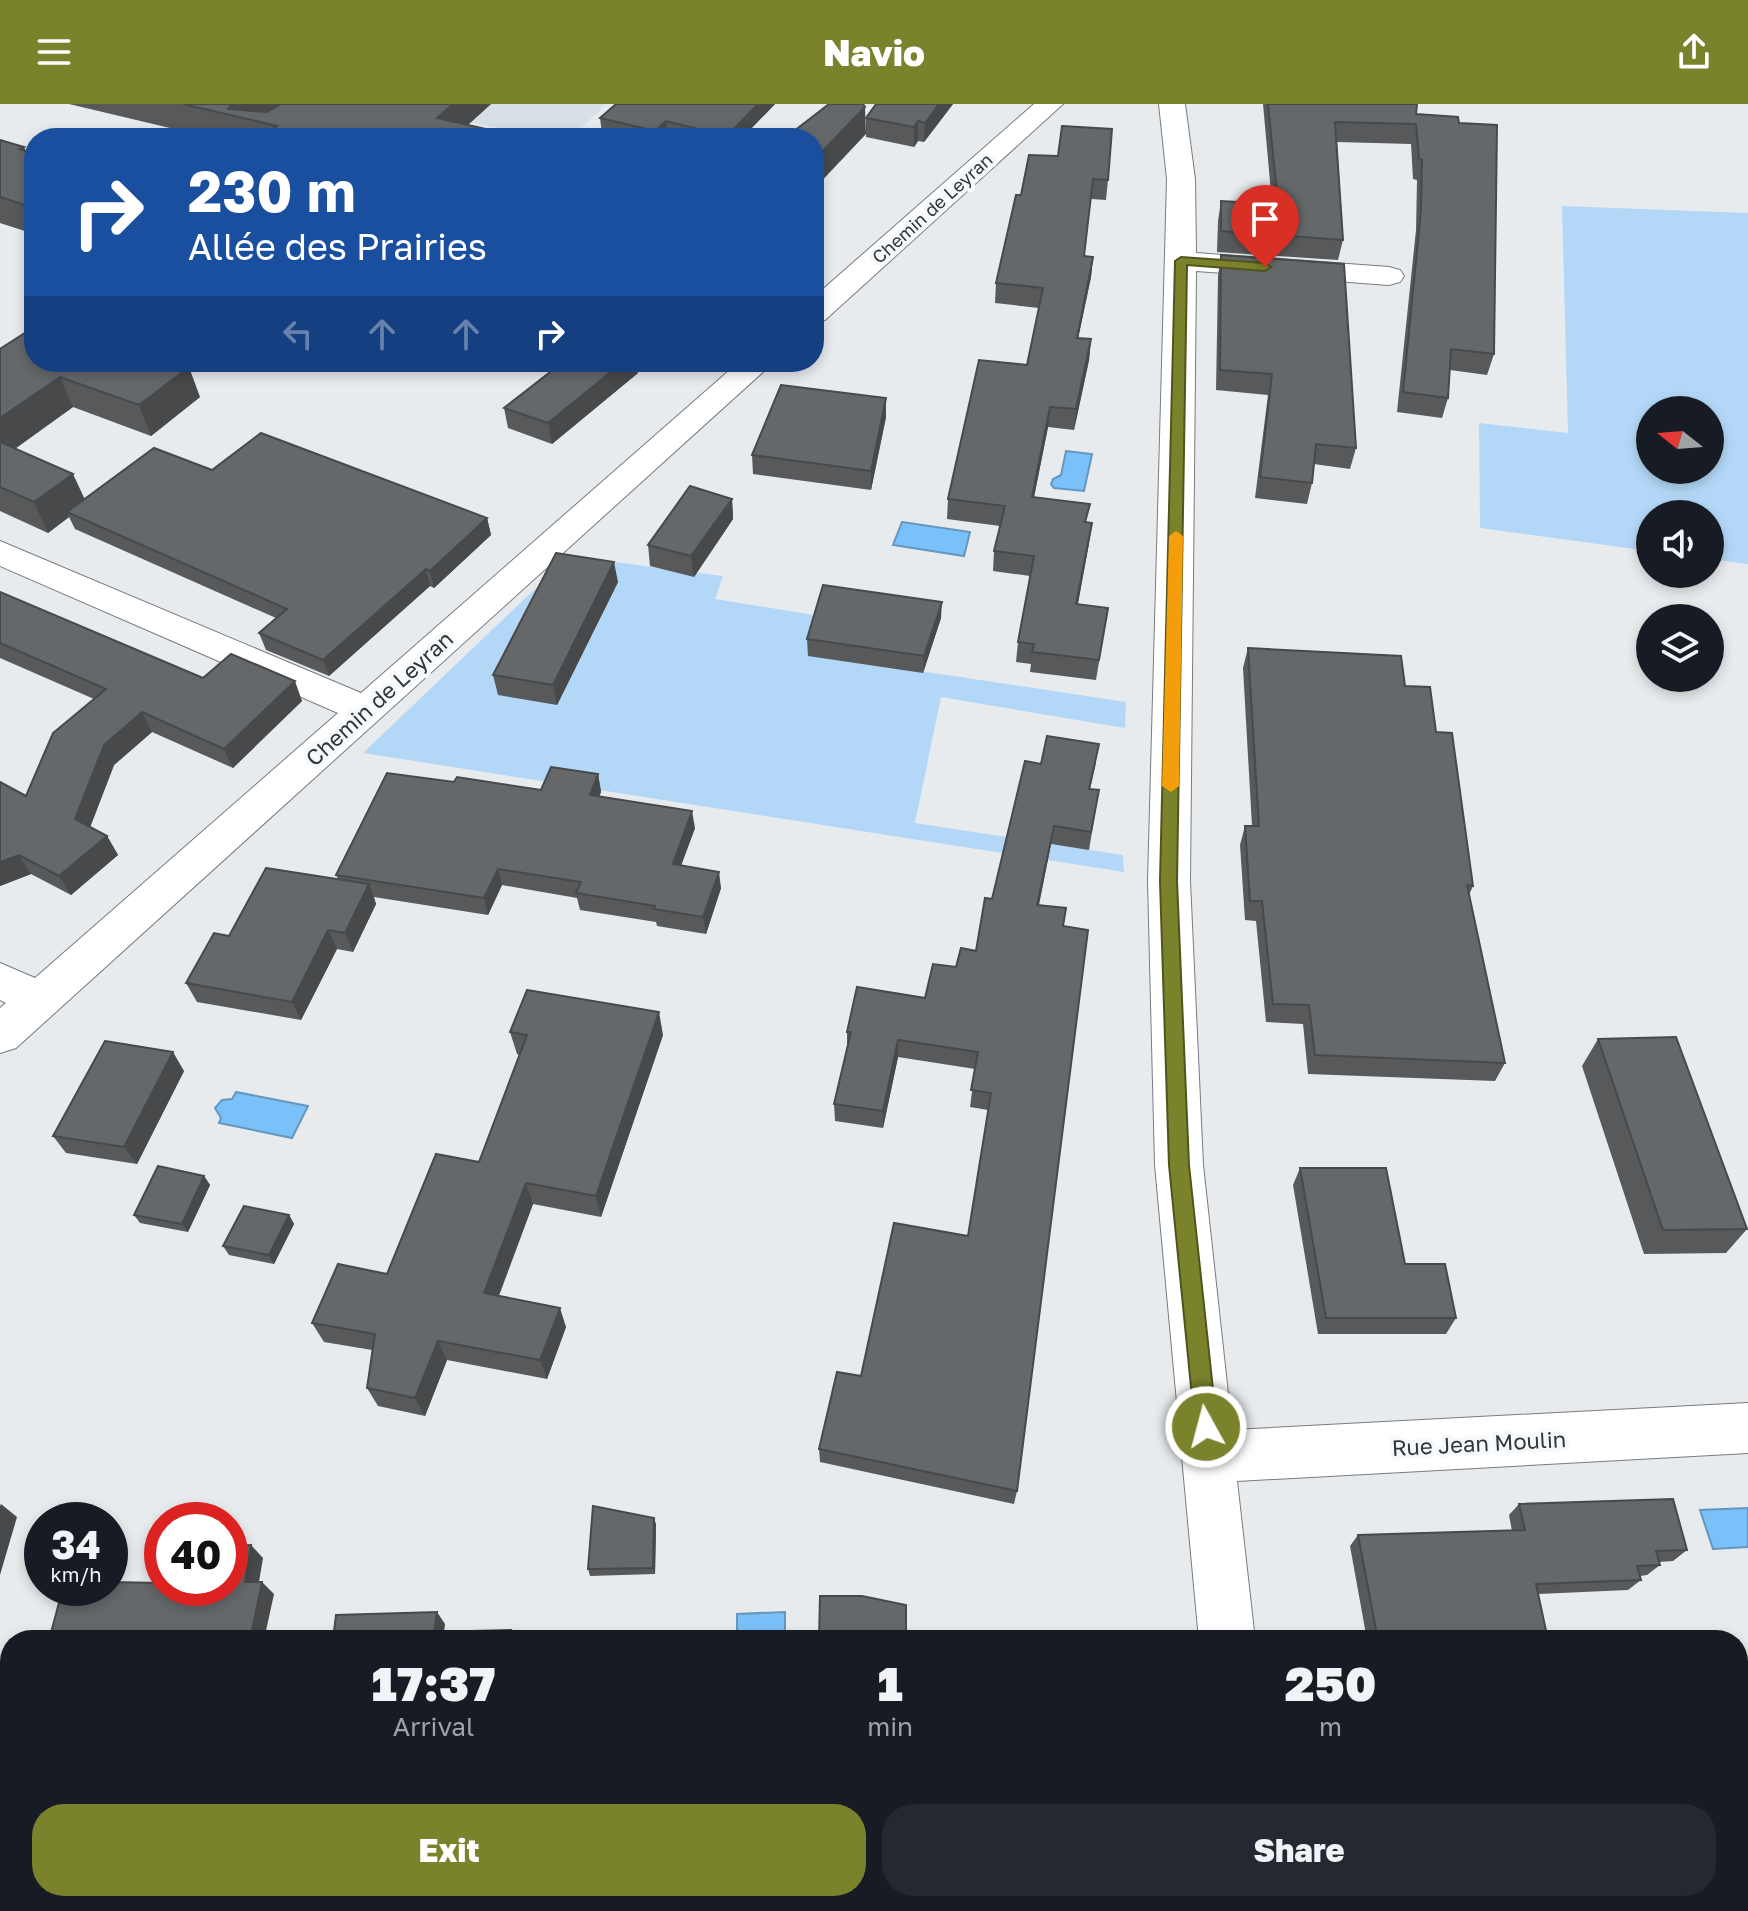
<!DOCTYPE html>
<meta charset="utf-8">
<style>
body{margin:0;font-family:"Golos Text",sans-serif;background:#242831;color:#f1f3f6;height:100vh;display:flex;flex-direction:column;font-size:30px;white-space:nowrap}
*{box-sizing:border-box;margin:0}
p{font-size:26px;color:#9ea1a6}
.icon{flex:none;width:44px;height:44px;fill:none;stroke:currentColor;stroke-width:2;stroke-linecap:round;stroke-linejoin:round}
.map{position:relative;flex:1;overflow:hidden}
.drawer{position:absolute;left:0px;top:1526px;width:1748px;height:282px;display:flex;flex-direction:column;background:#171b24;border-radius:32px 32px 0 0;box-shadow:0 4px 12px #0003}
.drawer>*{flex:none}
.top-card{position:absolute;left:24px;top:24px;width:800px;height:244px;border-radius:32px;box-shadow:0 4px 12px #0003;background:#1a4fa0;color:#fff;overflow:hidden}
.needle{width:52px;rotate:287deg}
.buttons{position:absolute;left:1636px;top:292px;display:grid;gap:16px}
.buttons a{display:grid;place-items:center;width:88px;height:88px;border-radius:50%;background:#171b24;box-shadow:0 4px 12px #0003;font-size:40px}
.speed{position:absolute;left:24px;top:1398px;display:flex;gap:16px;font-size:40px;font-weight:700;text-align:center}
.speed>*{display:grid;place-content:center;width:104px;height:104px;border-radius:50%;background:#171b24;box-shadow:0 4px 12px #0003;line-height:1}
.speed small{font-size:20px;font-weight:400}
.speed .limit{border:12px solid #d22;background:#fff;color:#111}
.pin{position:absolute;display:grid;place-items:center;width:68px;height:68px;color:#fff;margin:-82px -34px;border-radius:50% 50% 50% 0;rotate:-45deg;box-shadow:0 0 8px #0007}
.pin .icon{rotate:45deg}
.me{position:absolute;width:88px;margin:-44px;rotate:353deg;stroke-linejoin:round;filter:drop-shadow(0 0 6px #0008)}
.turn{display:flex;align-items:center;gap:28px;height:168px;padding:0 32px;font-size:36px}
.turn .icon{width:104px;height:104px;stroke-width:2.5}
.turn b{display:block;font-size:56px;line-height:68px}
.lanes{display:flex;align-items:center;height:76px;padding:0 32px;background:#0003;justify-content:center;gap:40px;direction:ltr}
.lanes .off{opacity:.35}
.eta{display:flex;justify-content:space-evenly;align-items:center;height:136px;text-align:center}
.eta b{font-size:48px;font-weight:800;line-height:56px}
.cta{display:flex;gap:16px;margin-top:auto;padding:16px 32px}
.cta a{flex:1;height:92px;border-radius:32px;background:#7b822c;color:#fff;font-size:32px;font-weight:800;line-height:92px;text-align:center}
.cta a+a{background:#242831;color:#f1f3f6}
header{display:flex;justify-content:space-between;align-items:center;height:104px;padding:0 32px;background:#7b822c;color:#fff;font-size:36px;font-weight:800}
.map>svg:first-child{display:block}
</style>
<header><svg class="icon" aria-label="menu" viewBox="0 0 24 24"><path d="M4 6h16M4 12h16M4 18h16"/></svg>Navio<svg class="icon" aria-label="share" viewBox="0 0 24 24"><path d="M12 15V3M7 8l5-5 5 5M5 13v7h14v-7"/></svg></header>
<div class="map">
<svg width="1748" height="1807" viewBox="0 0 1748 1807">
<rect width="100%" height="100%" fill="#e8ebee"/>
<path fill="#d7e0e7" d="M386,0H606L571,34H546Z"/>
<g fill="#b3d8f7" fill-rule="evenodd">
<path d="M1562,102L1748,109V460L1710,455V410H1650V447L1480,424L1479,319L1568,329ZM1650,306H1710V366H1650Z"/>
<path d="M576,453L723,472L715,495L820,512L809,550L1126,598L1125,624L941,593L915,719L1123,751L1124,768L363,649L559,462Z"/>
</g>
<g fill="#7ac1f9" stroke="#6597be" stroke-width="2">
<path d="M1066,347L1092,350L1084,387L1054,384L1051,380L1053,375L1061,371Z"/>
<path d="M902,418L970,428L964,452L893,441Z"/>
<path d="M236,988L308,1002L292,1034L219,1019L221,1014L215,1004L222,996L232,995Z"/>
<path d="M1748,1404V1443L1713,1445L1700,1406Z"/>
<path d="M785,1508V1536H737V1510Z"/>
</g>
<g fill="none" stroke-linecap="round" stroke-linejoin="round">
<g stroke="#797b7e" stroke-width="2">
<g id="minor">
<path d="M1034,0H1063L825,216L814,218V193Z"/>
<path d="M1159,0H1185L1195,75L1196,149L1389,163L1400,166L1404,172L1400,178L1389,181L1196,167L1190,777L1203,1061L1232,1326L1748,1299V1349L1237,1377L1255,1536H1199L1155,1061L1148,777L1167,75Z"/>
<path d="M739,258H774L16,944L0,949V904L6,899L0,896V859L35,874L338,609L0,462V437L361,589Z"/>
<path d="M0,1661L10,1664V1724L0,1721Z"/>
<path d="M347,1798H436L440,1807H351Z"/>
<path d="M1233,1798H1295L1296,1807H1234Z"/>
</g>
</g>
<use href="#minor" fill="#fff" fill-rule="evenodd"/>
</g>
<g fill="#57595b">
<path d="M69,0H491L468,21L525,34H212Z"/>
<path d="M775,0L742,34H617L602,30L600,14Z"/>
<path d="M876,0H953L924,38L918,37L914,43L866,33V14Z"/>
<path d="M1263,0H1417L1416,10L1494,250L1487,271L1450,266L1448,294L1442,314L1397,308L1416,126L1417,76L1413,75L1411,40L1337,38L1343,136L1338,156L1217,148L1218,117L1221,97L1272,100Z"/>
<path d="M0,36L24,43L26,47L34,50V130L0,119Z"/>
<path d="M1029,51L1108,76L1106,96L1091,95L1084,152L1093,153L1091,173L1078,234L1091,235L1089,256L1074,326L1048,323L1034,393L1087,418L1089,439L1078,500L1108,504L1096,576L1030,568L1031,560L1016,558L1018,538L1030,472L993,467L994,447L1000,422L947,415L948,395L1027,261L1039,204L995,199L996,179L1021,91Z"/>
<path d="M1221,151L1356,344L1350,365L1314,360L1312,379L1307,400L1255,394L1268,291L1216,286L1218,172Z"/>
<path d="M0,245L200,293L151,332L73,303L15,345L84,395L212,366L487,414L491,431L434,484L430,482L329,572L266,546L259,529L276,514L75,425L69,413L48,429L0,407Z"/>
<path d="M638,269L552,340L508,324L504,304Z"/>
<path d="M886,313L871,386L753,370L752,351Z"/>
<path d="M732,395L733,415L694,473L650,462L648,441Z"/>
<path d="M618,478L557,601L498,591L493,571Z"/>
<path d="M0,488L203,574L302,597L233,664L152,628L114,661L90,723L107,732L118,751L71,791L31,770L0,782L94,595L0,554Z"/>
<path d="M941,514L923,569L808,552L807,535Z"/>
<path d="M1248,544L1405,582L1436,628L1473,782L1469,791L1505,959L1495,977L1308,970L1303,920L1266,918L1256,817L1245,816L1240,741L1245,722H1252L1243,564Z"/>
<path d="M1096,659L1090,685L1099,686L1089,746L1051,740L1039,801L1063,823L1017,1387L1014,1400L820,1358L819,1345L861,1272L968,1132L988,1006L970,1003L975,965L898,953L883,1024L835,1017L834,1000L847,945V928L925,894L956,863L976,847L992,795L1041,660Z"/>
<path d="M598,670L601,688L599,692L695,724L681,762L721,784L706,830L657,822L656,818L580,806L577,794L502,781L488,811L374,793L376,800L353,848L337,845L301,916L197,898L186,879L229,832L338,775L336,771L454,678L541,686Z"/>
<path d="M510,928L663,931L601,1113L533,1100L499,1192L566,1223L547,1275L447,1256L425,1312L378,1302L367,1284L372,1246L324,1238L312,1219L387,1170L479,1058L519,951L517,950Z"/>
<path d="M1598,935L1747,1125L1726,1149L1644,1150L1582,962Z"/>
<path d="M184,967L137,1060L66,1049L53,1032Z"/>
<path d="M1300,1064L1405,1160L1456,1214L1446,1230H1318L1293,1081Z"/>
<path d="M204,1072L210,1081L188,1128L140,1119L134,1111Z"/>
<path d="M289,1111L294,1120L274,1160L229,1151L223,1142Z"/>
<path d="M1519,1400L1687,1446L1673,1457L1659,1458L1660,1461L1647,1471L1640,1472L1641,1476L1628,1486L1538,1490L1548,1536H1367L1350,1442L1358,1431L1512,1427L1509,1411Z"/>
<path d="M656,1420L655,1470L590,1472L588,1465Z"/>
<path d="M1748,1635V1661L1738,1657V1646Z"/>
<path d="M1748,1682V1696L1741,1689Z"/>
<path d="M1748,1761V1807H1710L1718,1798H1738V1773Z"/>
<path d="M1555,1798H1671L1678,1807H1561Z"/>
</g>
<g fill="#47494a">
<path d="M231,0H291L258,17L228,5Z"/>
<path d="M453,0H491L453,34L437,14Z"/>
<path d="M758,0H775L742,34H728L727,32Z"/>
<path d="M939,0H953L924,38L925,19Z"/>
<path d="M865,3L866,30L814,85V56Z"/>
<path d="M666,17L668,34H655V27Z"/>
<path d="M918,17V37L914,43V23Z"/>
<path d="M1093,153L1091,173L1074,254L1077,234Z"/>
<path d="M1091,235L1089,256L1074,326L1076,305Z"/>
<path d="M623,258H636L638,269L552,340L548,319Z"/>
<path d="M189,263L200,293L151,332L139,301Z"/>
<path d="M60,273L73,303L0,355V314Z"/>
<path d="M886,294V313L871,386V367Z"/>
<path d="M1050,303L1048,323L1030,413L1032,393Z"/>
<path d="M73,370L87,400L67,408L69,413L48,429L34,398Z"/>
<path d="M732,395L733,415L694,473L691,452Z"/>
<path d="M487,414L491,431L434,484L430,467Z"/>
<path d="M1092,419L1089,439L1074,520L1076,500Z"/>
<path d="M614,458L618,478L557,601L553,581Z"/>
<path d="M426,465L430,482L329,572L323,556Z"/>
<path d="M942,498L941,514L923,569L924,552Z"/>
<path d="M295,577L302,597L233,664L224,645Z"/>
<path d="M142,608L152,628L114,661L86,734L75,715L104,641Z"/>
<path d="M598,670L601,688L593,708L590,691Z"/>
<path d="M692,707L695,724L675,777L673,760Z"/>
<path d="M1054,722L1051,740L1035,819L1037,801Z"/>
<path d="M107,732L118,751L71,791L59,772Z"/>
<path d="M19,751L31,770L0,782V758Z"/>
<path d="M498,765L502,781L488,811L484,794Z"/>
<path d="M719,768L721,784L706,830L703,813Z"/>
<path d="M369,780L376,800L353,848L345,829Z"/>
<path d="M328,826L337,845L301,916L292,898Z"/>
<path d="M659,908L663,931L601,1113L596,1092Z"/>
<path d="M898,936V953L883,1024V1007Z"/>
<path d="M173,948L184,967L137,1060L124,1043Z"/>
<path d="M204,1072L210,1081L188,1128L182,1120Z"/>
<path d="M526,1079L533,1100L492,1208L484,1189Z"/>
<path d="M289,1111L294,1120L274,1160L269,1151Z"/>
<path d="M560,1204L566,1223L547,1275L540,1256Z"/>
<path d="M438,1237L447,1256L425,1312L415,1294Z"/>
<path d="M1,1400L17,1413L0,1471V1402Z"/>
<path d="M654,1414L656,1420L655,1470L653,1464Z"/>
<path d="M251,1441L263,1454L257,1490L245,1478Z"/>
<path d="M262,1478L274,1490L264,1536H250Z"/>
<path d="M437,1508L445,1520L443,1536L434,1528Z"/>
<path d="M511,1526L517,1536H509Z"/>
</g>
<g fill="#65686a" stroke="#47494a" stroke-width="2">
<path d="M183,0H231L228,5L267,8L281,0H453L437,14L525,34H261L277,22Z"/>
<path d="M616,0H758L727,32L666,17L655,27L600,14Z"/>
<path d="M829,0H863L865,3L814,56V34H785Z"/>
<path d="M876,0H939L925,19L918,17L914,23L866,14Z"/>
<path d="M1268,0H1417L1416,10L1458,13L1459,19L1497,21L1494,250L1451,245L1448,294L1403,288L1421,106L1422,56L1419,55L1416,20L1335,18L1343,136L1221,127V97L1278,100Z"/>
<path d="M1062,22L1112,25L1108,76L1093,75L1084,152L1093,153L1077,234L1091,235L1076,305L1050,303L1032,393L1090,400L1085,418L1092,419L1076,500L1108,504L1099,556L1032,548L1034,540L1018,538L1034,452L994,447L1005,402L948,395L979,256L1027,261L1043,184L996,179L1016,91H1021L1029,51L1058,52Z"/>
<path d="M0,36L24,43L20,45L34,50V104L0,93Z"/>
<path d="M1221,151L1344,160L1356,344L1316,340L1312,379L1260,373L1272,270L1220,266Z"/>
<path d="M34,223V258H175L189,263L139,301L60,273L0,314V245Z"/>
<path d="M563,258H623L548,319L504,304Z"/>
<path d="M781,281L886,294L871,367L752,351Z"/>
<path d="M261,329L487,414L430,467L426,465L323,556L259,529L287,505L67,408L154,344L212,366Z"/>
<path d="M0,338L73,370L34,398L0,383Z"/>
<path d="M690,382L732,395L691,452L648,441Z"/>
<path d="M556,449L614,458L553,581L493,571Z"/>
<path d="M823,481L942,498L924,552L807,535Z"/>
<path d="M0,488L203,574L231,550L295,577L224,645L142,608L104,641L75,715L107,732L59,772L19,751L0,758V678L26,692L53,629L106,585L0,539Z"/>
<path d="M1248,544L1401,552L1405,582L1430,583L1436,628L1452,629L1473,782L1467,781L1505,959L1315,951L1309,901L1273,900L1262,797H1250L1245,722H1259Z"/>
<path d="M1047,632L1099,640L1089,685L1099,686L1091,728L1054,722L1037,801L1066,804L1063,822L1088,826L1017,1387L819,1345L837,1268L861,1272L894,1119L968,1132L991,989L971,986L978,948L898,936L883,1007L834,1000L851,928H847L857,883L925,894L933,860L956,863L961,844L976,847L985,794L992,795L1025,657L1041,660Z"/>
<path d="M551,663L598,670L590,691L692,707L673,760L719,768L703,813L654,805L655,802L576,789L581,778L498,765L484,794L336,771L387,669L454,678L457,673L541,686Z"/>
<path d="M266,764L369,780L345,829L328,826L292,898L186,879L214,829L229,832Z"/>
<path d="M527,886L659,908L596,1092L526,1079L484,1189L560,1204L540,1256L438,1237L415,1294L367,1284L375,1230L312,1219L338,1160L387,1170L436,1050L479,1058L527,931L510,928Z"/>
<path d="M1676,933L1747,1125L1663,1126L1598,935Z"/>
<path d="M105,937L173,948L124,1043L53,1032Z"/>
<path d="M158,1062L204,1072L182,1120L134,1111Z"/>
<path d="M1300,1064H1386L1405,1160H1445L1456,1214H1326Z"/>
<path d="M244,1102L289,1111L269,1151L223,1142Z"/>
<path d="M1673,1395L1687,1446L1656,1447L1660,1461L1637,1462L1641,1476L1536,1480L1548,1536H1378L1358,1431L1525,1426L1519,1400Z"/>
<path d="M593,1402L654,1414L653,1464L588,1465Z"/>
<path d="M251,1441L245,1478H262L250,1536H49L63,1484H110V1478L162,1479V1484H230V1442Z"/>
<path d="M820,1492H862L906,1501V1536H819Z"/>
<path d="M437,1508L434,1528L511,1526L509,1536H333L336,1511Z"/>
<path d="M1748,1642V1650L1742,1648Z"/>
<path d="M1748,1770V1807H1718L1726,1798H1738V1783Z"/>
<path d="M916,1798H1134L1135,1807H916Z"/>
<path d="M1572,1798H1671L1678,1807H1578Z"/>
</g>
<path fill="#7b822c" stroke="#50541d" stroke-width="2" d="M1181,153L1265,159L1271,163L1265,167L1187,161L1177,777L1189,1061L1217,1323L1213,1330L1206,1333L1198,1330L1195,1323L1169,1061L1160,777L1175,157Z"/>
<path fill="#f59e0b" d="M1176,427L1183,432L1179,682L1171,688L1162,682L1169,432Z"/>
<g text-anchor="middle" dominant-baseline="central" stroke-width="8" stroke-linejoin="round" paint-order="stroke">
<g font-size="18" fill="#333536" stroke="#f6f9fb">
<text transform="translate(932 104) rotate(-42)">Chemin de Leyran</text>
</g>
<g font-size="22" fill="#333536" stroke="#f6f9fb">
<text transform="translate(379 594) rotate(-42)">Chemin de Leyran</text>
<text transform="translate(1479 1339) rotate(-3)">Rue Jean Moulin</text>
</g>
</g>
</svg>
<div class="buttons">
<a><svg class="needle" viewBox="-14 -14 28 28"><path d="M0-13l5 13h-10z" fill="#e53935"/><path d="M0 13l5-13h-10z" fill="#9ea1a6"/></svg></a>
<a><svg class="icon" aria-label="sound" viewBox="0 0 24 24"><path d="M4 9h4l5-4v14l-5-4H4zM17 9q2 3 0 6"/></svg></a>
<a><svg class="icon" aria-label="layers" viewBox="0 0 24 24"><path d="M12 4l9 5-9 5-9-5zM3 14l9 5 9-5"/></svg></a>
</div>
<div class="speed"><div>34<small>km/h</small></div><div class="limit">40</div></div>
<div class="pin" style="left:1265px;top:163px;background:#d93025"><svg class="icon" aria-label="arrive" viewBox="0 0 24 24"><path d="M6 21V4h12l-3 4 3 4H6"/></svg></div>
<svg class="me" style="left:1206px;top:1323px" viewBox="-20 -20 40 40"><circle r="17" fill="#7b822c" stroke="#fff" stroke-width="3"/><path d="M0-11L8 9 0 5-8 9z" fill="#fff"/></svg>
<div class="top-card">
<div class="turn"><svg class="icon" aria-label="right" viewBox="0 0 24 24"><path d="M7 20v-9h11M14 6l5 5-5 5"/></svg><div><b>230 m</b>Allée des Prairies</div></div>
<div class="lanes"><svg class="icon off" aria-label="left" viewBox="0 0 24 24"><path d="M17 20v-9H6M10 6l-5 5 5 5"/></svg><svg class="icon off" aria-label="ahead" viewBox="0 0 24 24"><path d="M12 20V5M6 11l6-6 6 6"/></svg><svg class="icon off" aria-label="ahead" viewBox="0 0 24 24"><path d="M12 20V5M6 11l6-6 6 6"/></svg><svg class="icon" aria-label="right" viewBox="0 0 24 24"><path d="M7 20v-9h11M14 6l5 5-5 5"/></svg></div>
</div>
<section class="drawer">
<div class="eta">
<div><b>17:37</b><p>Arrival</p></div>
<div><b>1</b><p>min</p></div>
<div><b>250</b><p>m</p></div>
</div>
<div class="cta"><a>Exit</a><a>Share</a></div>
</section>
</div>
